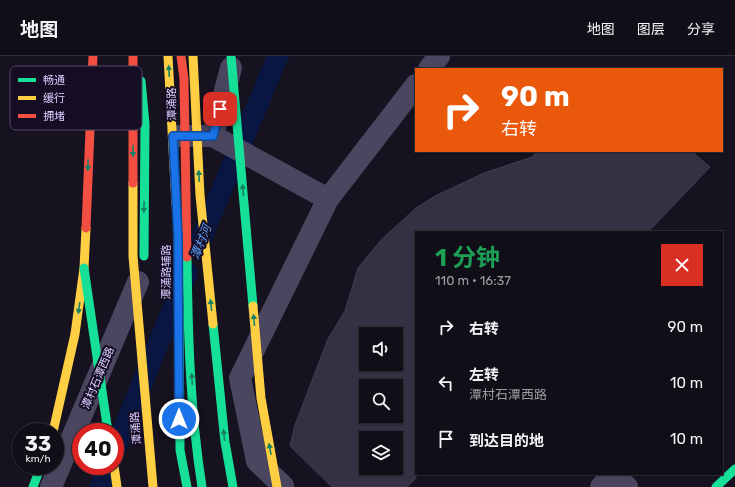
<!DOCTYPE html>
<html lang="zh">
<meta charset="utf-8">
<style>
body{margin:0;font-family:Rubik,"Noto Sans SC",sans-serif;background:#1e1c24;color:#f1f3f6;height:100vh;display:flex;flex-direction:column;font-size:15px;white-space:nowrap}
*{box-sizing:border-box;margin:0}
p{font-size:13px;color:#9c9ca1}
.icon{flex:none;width:22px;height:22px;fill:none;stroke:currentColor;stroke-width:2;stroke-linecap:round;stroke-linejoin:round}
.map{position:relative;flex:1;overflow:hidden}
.side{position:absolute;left:415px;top:175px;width:308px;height:244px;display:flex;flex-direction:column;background:#100e17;border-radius:0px;box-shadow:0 1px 3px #0004,0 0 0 1px #302e36}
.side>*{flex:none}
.banner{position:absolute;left:415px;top:12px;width:308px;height:84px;border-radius:0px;box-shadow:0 1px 3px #0004,0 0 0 1px #302e36;background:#ea580c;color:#fff;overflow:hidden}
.tools{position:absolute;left:359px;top:271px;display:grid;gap:8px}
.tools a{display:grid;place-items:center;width:44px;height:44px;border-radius:0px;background:#100e17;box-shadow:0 1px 3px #0004,0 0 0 1px #302e36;font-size:20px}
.speed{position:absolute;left:12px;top:367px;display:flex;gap:8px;font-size:20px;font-weight:700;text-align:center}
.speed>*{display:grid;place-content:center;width:52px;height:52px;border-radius:50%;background:#100e17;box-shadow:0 1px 3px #0004,0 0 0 1px #302e36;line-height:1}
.speed small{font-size:10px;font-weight:400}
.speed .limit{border:6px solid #d22;background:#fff;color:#111}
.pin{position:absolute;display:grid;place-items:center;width:34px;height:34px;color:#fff;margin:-17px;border-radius:8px;box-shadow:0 2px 6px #0006}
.me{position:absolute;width:44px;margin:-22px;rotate:0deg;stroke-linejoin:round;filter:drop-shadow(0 0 3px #0008)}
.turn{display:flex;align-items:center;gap:14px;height:84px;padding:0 20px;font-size:18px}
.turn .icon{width:52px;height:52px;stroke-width:2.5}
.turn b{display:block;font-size:28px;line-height:34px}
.round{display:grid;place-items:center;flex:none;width:42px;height:42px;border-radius:0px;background:#1e1c24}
.headline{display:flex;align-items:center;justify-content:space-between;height:68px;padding:0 20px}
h1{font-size:24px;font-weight:700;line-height:30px;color:#1e9e55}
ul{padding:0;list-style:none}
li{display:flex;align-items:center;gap:12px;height:56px;padding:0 20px}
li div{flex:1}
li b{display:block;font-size:15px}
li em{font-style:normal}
header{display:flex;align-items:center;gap:24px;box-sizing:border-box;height:56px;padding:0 20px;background:#100e17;border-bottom:1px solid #302e36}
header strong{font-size:19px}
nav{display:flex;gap:22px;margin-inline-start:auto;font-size:14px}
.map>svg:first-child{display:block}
</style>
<header>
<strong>地图</strong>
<nav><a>地图</a><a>图层</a><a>分享</a></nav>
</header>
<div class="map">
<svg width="735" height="431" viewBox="0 0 735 431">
<rect width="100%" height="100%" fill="#16121f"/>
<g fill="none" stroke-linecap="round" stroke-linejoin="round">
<g stroke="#081641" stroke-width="21">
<path d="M202,181L278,0"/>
<path d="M115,394L187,217"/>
<path d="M100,431L109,410"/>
</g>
</g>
<path fill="#353042" stroke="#433c53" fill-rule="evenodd" d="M537,95H691L710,111L648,176H416V422L407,431H332L290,390L295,369L328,283L345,255L358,212L381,184L416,152L435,140L484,117L532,101ZM366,278H396V308H366ZM366,330H396V360H366ZM366,382H396V412H366Z"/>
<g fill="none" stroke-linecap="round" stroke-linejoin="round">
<g stroke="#4b4660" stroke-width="22">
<path d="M429,13L439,0"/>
<path d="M179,80H213L328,143"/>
<path d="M213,80L231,12"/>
<path d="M614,418L627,431"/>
<path d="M283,430L257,405L240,322L328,143L416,29"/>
<path d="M51,431L138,226"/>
<path d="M601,431L613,418"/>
</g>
<g stroke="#16e098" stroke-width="9">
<path d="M141,25L145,68L144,200"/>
<path d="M179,255L180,394L187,431"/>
<path d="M33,431L41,410"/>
<path d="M716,431L735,413"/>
</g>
<g stroke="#ffcf43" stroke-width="9">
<path d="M168,0L176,148"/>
<path d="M53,376L75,278L84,212L86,172"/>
<path d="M114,410L117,431"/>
</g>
<path stroke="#f24e42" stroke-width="9" d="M86,172L93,0"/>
<g stroke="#16e098" stroke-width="9">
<path d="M231,0L253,250"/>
<path d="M187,201C188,277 190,355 202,431"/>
<path d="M84,212L108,376"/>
<path d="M213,268L225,386L233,431"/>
</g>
<g stroke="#ffcf43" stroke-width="9">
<path d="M193,0L200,139L213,268"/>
<path d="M133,127V200L153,431"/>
<path d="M253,250L261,342L277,431"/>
</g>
<g stroke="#f24e42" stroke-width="9">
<path d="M133,0V127"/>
<path d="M181,0L184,23L187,201"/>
</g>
</g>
<defs><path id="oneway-solid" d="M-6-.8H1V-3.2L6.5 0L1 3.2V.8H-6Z"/></defs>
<g fill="#158164">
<use href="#oneway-solid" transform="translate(169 15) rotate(-93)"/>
<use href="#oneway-solid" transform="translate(133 95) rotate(90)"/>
<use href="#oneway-solid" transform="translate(88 109) rotate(92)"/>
<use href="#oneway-solid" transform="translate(199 120) rotate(-93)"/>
<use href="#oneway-solid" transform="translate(243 134) rotate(-95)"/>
<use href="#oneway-solid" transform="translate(144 151) rotate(91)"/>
<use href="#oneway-solid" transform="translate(211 249) rotate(-96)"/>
<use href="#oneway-solid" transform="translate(79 252) rotate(98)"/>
<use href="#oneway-solid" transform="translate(254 264) rotate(-95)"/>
<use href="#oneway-solid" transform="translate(192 323) rotate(-93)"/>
<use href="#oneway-solid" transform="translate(224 379) rotate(-96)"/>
<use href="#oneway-solid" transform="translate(270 393) rotate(-100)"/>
</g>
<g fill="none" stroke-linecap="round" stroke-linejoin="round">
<g stroke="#114b97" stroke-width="10">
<path id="route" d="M179,363L178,181L173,80H213L220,53"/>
</g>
<use href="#route" stroke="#1a73e8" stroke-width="7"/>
</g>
<g text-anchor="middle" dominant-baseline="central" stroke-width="4" stroke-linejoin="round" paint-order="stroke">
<g font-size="11" fill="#dbd0ff" stroke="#140d24">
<text transform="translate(172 48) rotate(-91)">潭涌路</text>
<text transform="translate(166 216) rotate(-90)">潭涌路辅路</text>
<text transform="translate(98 322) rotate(-67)">潭村石潭西路</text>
<text transform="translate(136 372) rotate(-95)">潭涌路</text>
</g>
<g font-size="12" font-style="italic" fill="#5ea2ff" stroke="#140d24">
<text transform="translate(201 186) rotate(-68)">潭村河</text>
</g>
</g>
<rect x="10" y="10" width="132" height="64" rx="6" fill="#140d24" stroke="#504866" stroke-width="1"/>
<rect x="18" y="22" width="18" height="4" fill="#16e098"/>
<rect x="18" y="40" width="18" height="4" fill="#ffcf43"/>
<rect x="18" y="58" width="18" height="4" fill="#f24e42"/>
<g font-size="11" fill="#dbd0ff">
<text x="43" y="28">畅通</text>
<text x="43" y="46">缓行</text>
<text x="43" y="64">拥堵</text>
</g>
</svg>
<div class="tools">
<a><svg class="icon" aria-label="sound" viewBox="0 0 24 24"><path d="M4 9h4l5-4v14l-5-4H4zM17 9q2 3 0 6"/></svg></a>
<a><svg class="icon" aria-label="search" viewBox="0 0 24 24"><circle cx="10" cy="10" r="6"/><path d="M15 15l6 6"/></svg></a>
<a><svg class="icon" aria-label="layers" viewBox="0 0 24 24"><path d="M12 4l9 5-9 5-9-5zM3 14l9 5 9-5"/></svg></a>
</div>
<div class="speed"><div>33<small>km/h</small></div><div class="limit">40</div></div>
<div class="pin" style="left:220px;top:53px;background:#d93025"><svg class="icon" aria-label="arrive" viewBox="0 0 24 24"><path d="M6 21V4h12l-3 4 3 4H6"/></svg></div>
<svg class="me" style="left:179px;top:363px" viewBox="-20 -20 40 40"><circle r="17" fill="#1a73e8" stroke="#fff" stroke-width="3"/><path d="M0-11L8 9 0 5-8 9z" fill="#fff"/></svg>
<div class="banner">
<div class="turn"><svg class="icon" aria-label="right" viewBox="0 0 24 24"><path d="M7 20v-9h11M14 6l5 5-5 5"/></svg><div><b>90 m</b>右转</div></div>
</div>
<section class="side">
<div class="headline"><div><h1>1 分钟</h1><p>110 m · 16:37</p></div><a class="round" style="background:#d93025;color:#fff"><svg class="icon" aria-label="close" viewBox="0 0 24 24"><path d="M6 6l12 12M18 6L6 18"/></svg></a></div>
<ul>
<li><svg class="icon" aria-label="right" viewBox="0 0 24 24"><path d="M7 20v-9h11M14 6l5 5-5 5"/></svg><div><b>右转</b></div><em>90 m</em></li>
<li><svg class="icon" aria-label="left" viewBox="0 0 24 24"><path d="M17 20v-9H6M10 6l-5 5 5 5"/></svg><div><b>左转</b><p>潭村石潭西路</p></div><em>10 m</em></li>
<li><svg class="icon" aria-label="arrive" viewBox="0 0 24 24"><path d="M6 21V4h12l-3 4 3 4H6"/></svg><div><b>到达目的地</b></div><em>10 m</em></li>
</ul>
</section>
</div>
